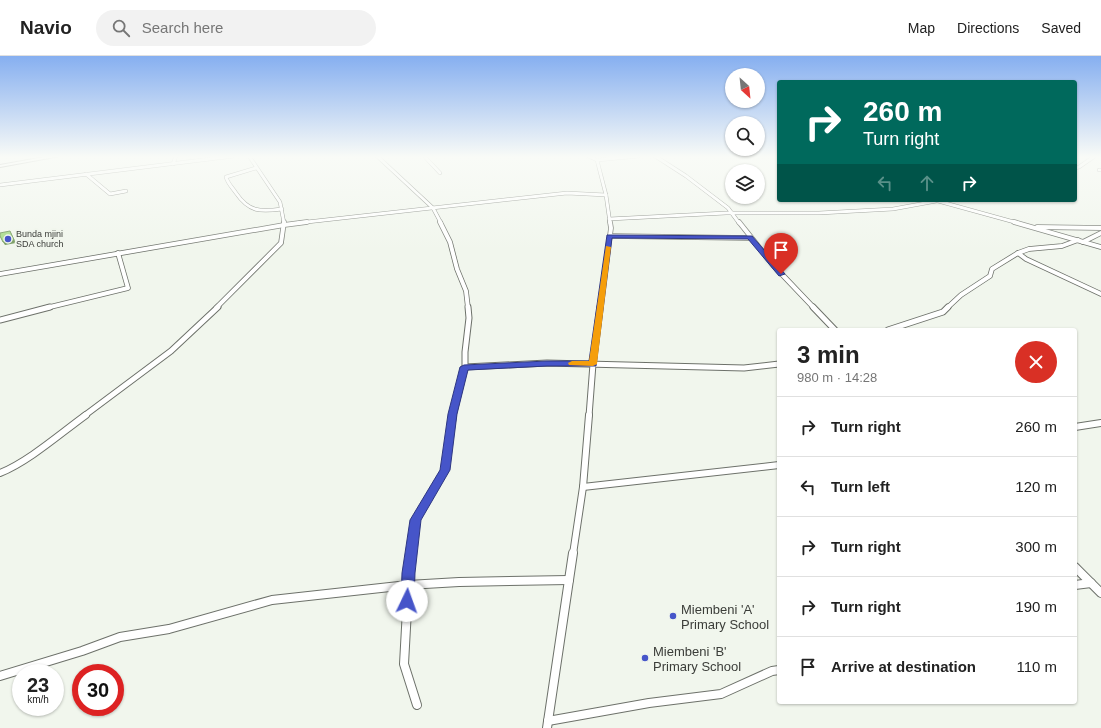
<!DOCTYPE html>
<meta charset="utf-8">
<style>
body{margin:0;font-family:Arial,sans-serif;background:#f2f2f2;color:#222;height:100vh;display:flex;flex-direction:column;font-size:15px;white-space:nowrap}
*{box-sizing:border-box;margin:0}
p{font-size:13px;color:#767676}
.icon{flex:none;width:22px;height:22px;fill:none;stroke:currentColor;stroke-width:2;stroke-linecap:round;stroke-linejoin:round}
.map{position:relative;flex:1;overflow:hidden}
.side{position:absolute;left:777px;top:272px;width:300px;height:376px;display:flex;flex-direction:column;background:#fff;border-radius:4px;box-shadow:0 1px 3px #0004}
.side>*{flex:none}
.guide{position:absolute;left:777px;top:24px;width:300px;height:122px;border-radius:4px;box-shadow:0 1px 3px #0004;background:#00695c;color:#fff;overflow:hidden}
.needle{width:26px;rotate:153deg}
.controls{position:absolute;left:725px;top:12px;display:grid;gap:8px}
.controls a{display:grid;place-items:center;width:40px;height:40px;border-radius:50%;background:#fff;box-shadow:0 1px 3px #0004;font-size:20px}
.speed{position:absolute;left:12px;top:608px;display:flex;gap:8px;font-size:20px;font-weight:700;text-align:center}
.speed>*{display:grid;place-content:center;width:52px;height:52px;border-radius:50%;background:#fff;box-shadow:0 1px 3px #0004;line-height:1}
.speed small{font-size:10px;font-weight:400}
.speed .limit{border:6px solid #d22;background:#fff;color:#111}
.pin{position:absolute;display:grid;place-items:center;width:34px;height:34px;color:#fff;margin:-41px -17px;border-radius:50% 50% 50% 0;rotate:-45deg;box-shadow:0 0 4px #0007}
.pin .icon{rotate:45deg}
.me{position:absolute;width:44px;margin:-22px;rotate:3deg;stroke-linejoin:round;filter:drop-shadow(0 0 3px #0008)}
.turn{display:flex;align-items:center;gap:14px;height:84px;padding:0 20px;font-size:18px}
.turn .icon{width:52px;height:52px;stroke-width:2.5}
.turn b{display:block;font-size:28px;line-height:34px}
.lanes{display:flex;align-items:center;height:38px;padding:0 20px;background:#0003;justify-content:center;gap:20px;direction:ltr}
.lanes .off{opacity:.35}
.round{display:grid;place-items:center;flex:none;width:42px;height:42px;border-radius:21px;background:#f2f2f2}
.summary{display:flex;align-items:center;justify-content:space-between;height:68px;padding:0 20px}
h1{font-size:24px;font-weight:800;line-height:30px}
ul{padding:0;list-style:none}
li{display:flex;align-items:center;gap:12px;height:60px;padding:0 20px;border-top:1px solid #e0e0e0}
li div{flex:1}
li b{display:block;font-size:15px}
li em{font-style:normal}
header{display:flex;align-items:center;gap:24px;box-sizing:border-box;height:56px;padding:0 20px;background:#fff;border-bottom:1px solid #e0e0e0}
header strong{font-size:19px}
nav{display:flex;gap:22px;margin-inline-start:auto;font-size:14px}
.search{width:280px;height:36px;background:#f2f2f2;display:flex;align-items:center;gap:10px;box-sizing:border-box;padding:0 14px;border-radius:22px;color:#767676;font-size:15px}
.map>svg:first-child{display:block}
</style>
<header>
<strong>Navio</strong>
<div class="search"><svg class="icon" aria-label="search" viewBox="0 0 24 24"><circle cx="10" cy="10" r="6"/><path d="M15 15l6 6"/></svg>Search here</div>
<nav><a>Map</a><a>Directions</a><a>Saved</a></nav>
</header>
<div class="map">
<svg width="1101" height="672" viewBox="0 0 1101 672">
<rect width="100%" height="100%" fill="#f1f6ed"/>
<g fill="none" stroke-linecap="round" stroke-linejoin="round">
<g stroke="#6d716a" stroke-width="4">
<g id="street-far4">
<path d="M249,100L280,146L284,167"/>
<path d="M377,100L433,152L441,167"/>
<path d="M424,100L440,117"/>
<path d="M588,100L597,104L606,139L610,167"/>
<path d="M655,100L686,120L728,152L739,167"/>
<path d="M597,104L639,100"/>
<path d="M173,108L176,100"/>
<path d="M256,112L226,121C228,128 232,131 236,137C249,156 260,156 282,153"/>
<path d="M1075,112L1079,111L1095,100"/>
<path d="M1099,114H1101"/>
<path d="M86,118L110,138L126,135"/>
<path d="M0,129L234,100"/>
<path d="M938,145L1018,167"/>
<path d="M609,163L726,157H819L893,153L942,144"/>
<path d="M298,167L567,137L606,139"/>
</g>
</g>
<g stroke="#6d716a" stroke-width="5.5">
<g id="street-far3">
<path d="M440,166L450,186L457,213L466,235L468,252"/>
<path d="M739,166L774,210L814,252"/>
<path d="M1014,166L1101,191"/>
<path d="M1037,171L1101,172"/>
<path d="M610,180L750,182"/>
<path d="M1083,186L1101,177"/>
<path d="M1018,197L1026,203L1101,238"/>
<path d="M0,218L284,169L307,166"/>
<path d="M46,252L128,232L118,197"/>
<path d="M216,252L281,187L284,166"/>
<path d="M600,252L611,172L610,166"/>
<path d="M947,252L961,239L990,220L992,213L1018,197L1029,193L1062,190L1078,184"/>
</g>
</g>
<g stroke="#6d716a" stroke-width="7">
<g id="street-far2">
<path d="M813,251L835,274"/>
<path d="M0,264L50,251"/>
<path d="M888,274L943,256L948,251"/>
<path d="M465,311L547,307L744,312L779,308"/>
<path d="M84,360L171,295L218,251"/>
<path d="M453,360L465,311V296L469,262L468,251"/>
<path d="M589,360L593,308L600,251"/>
</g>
</g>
<g stroke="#6d716a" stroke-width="8">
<g id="street-far1">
<path d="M1075,371L1101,367"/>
<path d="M0,417C28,406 61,377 86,359"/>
<path d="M583,431L779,409"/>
<path d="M411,498L416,463L445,414L453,359"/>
<path d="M573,498L583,431L589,359"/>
</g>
</g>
<g stroke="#6d716a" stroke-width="10">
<g id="street">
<path d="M412,497L409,517L404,608L417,649"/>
<path d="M1075,511L1101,537"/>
<path d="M1075,529L1091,527"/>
<path d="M0,620L82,595L120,581L169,573L272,544L408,529L459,526L569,524"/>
<path d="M548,665L649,647L721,638L772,615L779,614"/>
<path d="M547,672L573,497"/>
</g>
</g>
<g stroke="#6d716a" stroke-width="2">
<path id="secondary" d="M50,100H60L0,111V109Z"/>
</g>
<use href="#street-far4" stroke="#fff" stroke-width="3"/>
<use href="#street-far3" stroke="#fff" stroke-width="4"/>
<use href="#street-far2" stroke="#fff" stroke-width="5"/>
<use href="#street-far1" stroke="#fff" stroke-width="6"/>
<use href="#street" stroke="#fff" stroke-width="8"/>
<use href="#secondary" fill="#fff" fill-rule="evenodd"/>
</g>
<path fill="#74995d" d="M10,175L16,187L5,189L3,186Z"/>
<path fill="#a6da85" stroke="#74995d" d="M10,175L14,184L3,186L0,180V177Z"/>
<linearGradient id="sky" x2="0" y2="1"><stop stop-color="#86aff0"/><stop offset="0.52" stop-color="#f9fbf7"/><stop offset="1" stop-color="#f9fbf7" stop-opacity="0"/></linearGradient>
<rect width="1101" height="194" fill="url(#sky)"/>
<path fill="#4655c9" stroke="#2e3783" d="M607,179L750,180H752L785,218L779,220L748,183L612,182L596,310H547L468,314L457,358L450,414L421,464L415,517L414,545L412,549L407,551L402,549L401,545L402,517L410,464L440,414L448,358L460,311L464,309L547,305H589Z"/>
<path fill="#f59e0b" d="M606,190L611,191L597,308L593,310L569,309L568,307L572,305H589Z"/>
<g fill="#4655c9" stroke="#f1f6ed" stroke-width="1.5">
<circle cx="8" cy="183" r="4"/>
<circle cx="673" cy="560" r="4"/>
<circle cx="645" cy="602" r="4"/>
</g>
<g text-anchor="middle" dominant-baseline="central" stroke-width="4" stroke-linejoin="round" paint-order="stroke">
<g font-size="9" fill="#3b3d39" stroke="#f1f6ed" text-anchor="start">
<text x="16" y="178">Bunda mjini<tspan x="16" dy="10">SDA church</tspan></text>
</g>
<g font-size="13" fill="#3b3d39" stroke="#f1f6ed" text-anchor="start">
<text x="681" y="553">Miembeni 'A'<tspan x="681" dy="15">Primary School</tspan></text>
<text x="653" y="595">Miembeni 'B'<tspan x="653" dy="15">Primary School</tspan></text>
</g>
</g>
</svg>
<div class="controls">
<a><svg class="needle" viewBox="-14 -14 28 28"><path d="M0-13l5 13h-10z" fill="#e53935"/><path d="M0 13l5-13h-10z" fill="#767676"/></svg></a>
<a><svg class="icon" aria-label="search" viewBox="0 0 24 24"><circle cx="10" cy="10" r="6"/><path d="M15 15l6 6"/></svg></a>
<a><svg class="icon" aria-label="layers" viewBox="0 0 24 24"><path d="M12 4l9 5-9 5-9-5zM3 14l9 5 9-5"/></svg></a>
</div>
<div class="speed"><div>23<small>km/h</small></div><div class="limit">30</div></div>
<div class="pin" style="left:781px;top:218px;background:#d93025"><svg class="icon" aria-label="arrive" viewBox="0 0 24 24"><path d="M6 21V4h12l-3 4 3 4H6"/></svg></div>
<svg class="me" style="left:407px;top:545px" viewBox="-20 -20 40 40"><circle r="19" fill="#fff"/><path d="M0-13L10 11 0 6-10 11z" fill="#4655c9"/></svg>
<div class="guide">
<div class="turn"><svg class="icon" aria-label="right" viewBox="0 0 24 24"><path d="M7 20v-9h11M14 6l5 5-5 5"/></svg><div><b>260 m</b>Turn right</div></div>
<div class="lanes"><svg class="icon off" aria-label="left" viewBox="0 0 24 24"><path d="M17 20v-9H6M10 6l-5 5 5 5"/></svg><svg class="icon off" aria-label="ahead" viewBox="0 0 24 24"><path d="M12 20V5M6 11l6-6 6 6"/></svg><svg class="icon" aria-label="right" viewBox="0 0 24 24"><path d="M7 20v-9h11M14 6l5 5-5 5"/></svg></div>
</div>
<section class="side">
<div class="summary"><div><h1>3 min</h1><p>980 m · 14:28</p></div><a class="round" style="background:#d93025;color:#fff"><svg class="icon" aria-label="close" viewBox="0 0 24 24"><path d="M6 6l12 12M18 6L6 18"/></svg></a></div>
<ul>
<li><svg class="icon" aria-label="right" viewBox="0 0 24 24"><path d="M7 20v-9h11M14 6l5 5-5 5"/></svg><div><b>Turn right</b></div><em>260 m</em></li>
<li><svg class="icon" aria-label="left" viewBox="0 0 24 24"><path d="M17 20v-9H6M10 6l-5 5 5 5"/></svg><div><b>Turn left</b></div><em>120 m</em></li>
<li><svg class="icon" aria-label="right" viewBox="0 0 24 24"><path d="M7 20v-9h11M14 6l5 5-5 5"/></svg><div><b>Turn right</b></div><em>300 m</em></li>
<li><svg class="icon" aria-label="right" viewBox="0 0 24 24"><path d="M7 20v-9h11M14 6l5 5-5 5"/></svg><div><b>Turn right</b></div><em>190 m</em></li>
<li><svg class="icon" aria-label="arrive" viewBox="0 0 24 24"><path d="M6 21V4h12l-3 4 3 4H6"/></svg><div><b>Arrive at destination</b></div><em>110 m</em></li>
</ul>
</section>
</div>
